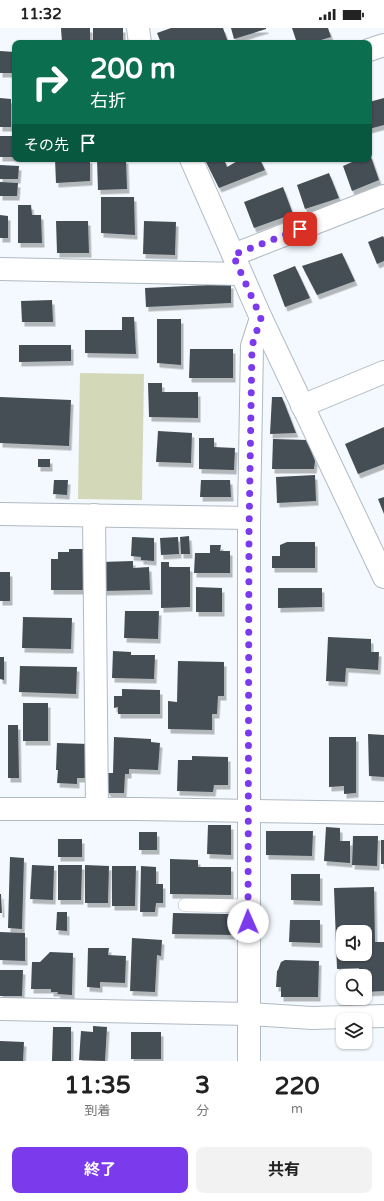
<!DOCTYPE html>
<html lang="ja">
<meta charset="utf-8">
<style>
body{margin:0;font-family:"Varela Round","Noto Sans JP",sans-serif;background:#f2f2f2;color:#222;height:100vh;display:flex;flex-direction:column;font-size:15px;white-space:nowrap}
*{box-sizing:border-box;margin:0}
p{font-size:13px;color:#767676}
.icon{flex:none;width:22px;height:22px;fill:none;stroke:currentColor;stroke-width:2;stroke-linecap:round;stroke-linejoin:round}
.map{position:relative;height:1033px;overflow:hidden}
.panel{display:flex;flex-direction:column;background:#fff;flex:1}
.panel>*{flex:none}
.hud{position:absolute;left:12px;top:12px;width:360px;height:122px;border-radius:8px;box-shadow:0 1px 3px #0004;background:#0b6e4f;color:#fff;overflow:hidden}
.controls{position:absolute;left:336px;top:897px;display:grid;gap:8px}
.controls a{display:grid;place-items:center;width:36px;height:36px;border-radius:8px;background:#fff;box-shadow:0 1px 3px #0004;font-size:20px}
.pin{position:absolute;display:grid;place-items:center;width:34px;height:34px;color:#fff;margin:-17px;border-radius:8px;box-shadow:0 2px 6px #0006}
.me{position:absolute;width:44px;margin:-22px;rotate:359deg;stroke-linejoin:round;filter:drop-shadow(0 0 3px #0008)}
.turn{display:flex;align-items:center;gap:14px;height:84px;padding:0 12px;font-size:18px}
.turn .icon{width:52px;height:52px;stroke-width:2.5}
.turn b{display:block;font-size:28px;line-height:34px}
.then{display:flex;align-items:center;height:38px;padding:0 12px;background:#0003;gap:8px;font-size:15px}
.eta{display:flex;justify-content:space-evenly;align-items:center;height:68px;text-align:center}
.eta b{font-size:24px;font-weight:700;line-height:28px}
.button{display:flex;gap:8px;margin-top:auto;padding:8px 12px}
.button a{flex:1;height:46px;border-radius:8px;background:#7c3aed;color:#fff;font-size:16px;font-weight:700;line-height:46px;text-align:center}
.button a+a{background:#f2f2f2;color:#222}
.status{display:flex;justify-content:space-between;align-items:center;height:28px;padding:0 20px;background:#fff;direction:ltr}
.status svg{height:11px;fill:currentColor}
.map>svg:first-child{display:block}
</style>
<div class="status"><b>11:32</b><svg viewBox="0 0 49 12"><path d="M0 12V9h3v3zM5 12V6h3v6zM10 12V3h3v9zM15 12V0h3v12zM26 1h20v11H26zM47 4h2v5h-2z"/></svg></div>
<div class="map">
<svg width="384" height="1033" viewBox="0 0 384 1033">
<defs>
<filter id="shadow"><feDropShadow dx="2.5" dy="4.5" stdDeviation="0" flood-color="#0004"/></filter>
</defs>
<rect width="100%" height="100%" fill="#f3f9fe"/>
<path fill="#d3d9b8" d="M80,345L144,346L142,472L78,471Z"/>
<g fill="#454d54" fill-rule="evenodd" filter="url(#shadow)">
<path d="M61,0H90V15H62Z"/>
<rect x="93" y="0" width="30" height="15"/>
<path d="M171,0H223L228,14L225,15H161L157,5Z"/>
<path d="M231,0H266V1L234,11Z"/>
<path d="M292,0H328L331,9L311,15H297Z"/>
<path d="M0,23L15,24V45H0Z"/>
<path d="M0,70L11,71V99H0Z"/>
<path d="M384,70V97L369,101V74Z"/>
<rect x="0" y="108" width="15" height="21"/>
<path d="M370,126L379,152L352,163L343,138L359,131H369V127Z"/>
<path d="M55,131H90V153L56,155Z"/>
<path d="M97,131H126L127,161L98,162Z"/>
<path d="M208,131H224L227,139L241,131H260L265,142L219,160L205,132Z"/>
<path d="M0,137L19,138L18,151H0Z"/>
<path d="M329,145L339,170L305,181L297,157Z"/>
<path d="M0,154L18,155L17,168H0Z"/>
<path d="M283,159L293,186L254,200L244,174Z"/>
<path d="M101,169H134L135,207L101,205Z"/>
<path d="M18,177H31L32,187H41L42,215H18Z"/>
<path d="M0,187L8,188V210H0Z"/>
<path d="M56,193H88L89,225H57Z"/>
<path d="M144,193L176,194L175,227L143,226Z"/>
<path d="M383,208L384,210V233L377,236L368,214Z"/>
<path d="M342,225L355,253L317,267L302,238Z"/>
<path d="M295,238L310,270L285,279L273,247Z"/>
<path d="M231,256V275L146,279L145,260Z"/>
<path d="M52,272L53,294H22L21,273Z"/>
<path d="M122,289H134L136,326L85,325V302H122Z"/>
<path d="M157,291H181V337L157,335Z"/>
<path d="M19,317H71V333L19,334Z"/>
<path d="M190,321H233V350H189Z"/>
<path d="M148,355H162V364H198V390L149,389Z"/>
<path d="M0,369L71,372L69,418L0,415Z"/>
<path d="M272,369H282L296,405L270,406Z"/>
<path d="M384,399V436L358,446L345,416Z"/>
<path d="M158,403L192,405L191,435L156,434Z"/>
<path d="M199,410H214V419L235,420L234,442L199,441Z"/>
<path d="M273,411L307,412L315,433L314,441H272Z"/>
<rect x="38" y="431" width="12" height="8"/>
<path d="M315,447L316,473L277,475L276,449Z"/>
<path d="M54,452H68L67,467L53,466Z"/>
<path d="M201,452H230L231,469H200Z"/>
<path d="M384,469V486L378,471Z"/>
<path d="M189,508L190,526H181L180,509Z"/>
<path d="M132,509L154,510V533L141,532V529L131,528Z"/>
<path d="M178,509L179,526L161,527L160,510Z"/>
<path d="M287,514H315V540H272V528H280V517Z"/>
<path d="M210,517H221L220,523H230V545H194L195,525H210Z"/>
<path d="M69,521H84L85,562H51V531H58V524H69Z"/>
<path d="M133,533V540L149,539L150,562L102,563L101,534Z"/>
<path d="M161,534H169V539H190V579L161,580Z"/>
<rect x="0" y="544" width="10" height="29"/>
<path d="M196,559L222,560V584H196Z"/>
<path d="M278,560H322V579L278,580Z"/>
<path d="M125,583H159L158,611L124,610Z"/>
<path d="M23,589L72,590L71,621L22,620Z"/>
<path d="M328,609L371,611V624H379L378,642L346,640L345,654L326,653Z"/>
<path d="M113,623L131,624V627H155L154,651L112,650Z"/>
<path d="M0,629H4V652L0,651Z"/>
<path d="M178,633L224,634V668H218L217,686H212V702L168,701V673L177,674Z"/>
<path d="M20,638L77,639L76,666L19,664Z"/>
<path d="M122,661L160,662V686H118V679L114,680V668H122Z"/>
<rect x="23" y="675" width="25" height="38"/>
<path d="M8,697H18L19,750H8Z"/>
<path d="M368,706L384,707V749L369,748Z"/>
<path d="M114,709L151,711V714L160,715L158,742L129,741V746H125L124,765H109L106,761V745H113Z"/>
<path d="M329,709H356V765L344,766V758L329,759Z"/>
<path d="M57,715L89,716L88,750H77V756L57,755L58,742H56Z"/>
<path d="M192,728L228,729V757H214L213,764L177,763L178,732H192Z"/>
<path d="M208,797H231V827L207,826Z"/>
<path d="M326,799L340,800V813H350V835L324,833Z"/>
<path d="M266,803H313L312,828L266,827Z"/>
<rect x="139" y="804" width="18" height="18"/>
<path d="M353,808H378L377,838L352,837Z"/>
<rect x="58" y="811" width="24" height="18"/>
<rect x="381" y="812" width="3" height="24"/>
<path d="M10,829L24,830L22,901L8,900Z"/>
<path d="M170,831L198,832V839H231V867L170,866Z"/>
<path d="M32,837L54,838L53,872L30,871Z"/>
<path d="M58,837H82L81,872H58Z"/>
<path d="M85,837L109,838L108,875H85Z"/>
<path d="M112,838H136L135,878H112Z"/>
<path d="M141,838L156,839V856H163V875H156L155,884H140Z"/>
<path d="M291,846H320V873L291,872Z"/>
<path d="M374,859L375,914H384V963L365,964V948H360L359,940L337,941L334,860ZM343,904H365V926H343Z"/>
<path d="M0,866H1L2,885H0Z"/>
<path d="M57,884H67V903L56,902Z"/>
<path d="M173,885L232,886V907L172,906Z"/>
<path d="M290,892H320V915L289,914Z"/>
<path d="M0,904L25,905V933L0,932Z"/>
<path d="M132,910L162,912L161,928L157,927L155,964L130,963Z"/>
<path d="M88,920H109L108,927L126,928L125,955L100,954V960L87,959Z"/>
<path d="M50,924L73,925L72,967L57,966L58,964H51V961H31L32,934H40Z"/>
<path d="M285,932L319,933L318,969H281V959H276L277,943L278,942L281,934Z"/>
<path d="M0,942H23L22,968H0Z"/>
<path d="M93,998L107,999L105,1033L79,1032L81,1003L93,1004Z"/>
<path d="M53,999H71V1033H52Z"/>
<rect x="131" y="1004" width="30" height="27"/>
<path d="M0,1013L24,1014L23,1033H0Z"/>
</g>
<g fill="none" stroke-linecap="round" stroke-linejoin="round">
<g stroke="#b1bac3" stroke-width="14">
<path id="lane" d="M185,877L248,878"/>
</g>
<g stroke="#b1bac3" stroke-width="24">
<g id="street">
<path d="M138,0L140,15"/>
<path d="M369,22L384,17"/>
<path d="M191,131L261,290L384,549"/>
<path d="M233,227L384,168"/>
<path d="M0,241L241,246"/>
<path d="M302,378L384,344"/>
<path d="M0,486L249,490"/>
<path d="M94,487L97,781"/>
<path d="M0,781H138L384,785"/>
<path d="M0,981L249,986L312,990L384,988"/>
<path d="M249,1033V490L252,318L261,290"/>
</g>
</g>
<use href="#lane" stroke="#fff" stroke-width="13"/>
<use href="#street" stroke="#fff" stroke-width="22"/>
</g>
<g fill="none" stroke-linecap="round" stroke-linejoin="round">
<path stroke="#7c3aed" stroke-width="7" stroke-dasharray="0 12.6" d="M248,894L249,505L252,318L261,290L233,227L300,201"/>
</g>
</svg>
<div class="controls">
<a><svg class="icon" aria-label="sound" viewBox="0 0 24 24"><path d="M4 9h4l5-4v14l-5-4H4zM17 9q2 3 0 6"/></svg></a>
<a><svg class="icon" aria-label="search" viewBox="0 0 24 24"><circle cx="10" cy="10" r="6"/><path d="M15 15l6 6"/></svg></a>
<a><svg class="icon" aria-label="layers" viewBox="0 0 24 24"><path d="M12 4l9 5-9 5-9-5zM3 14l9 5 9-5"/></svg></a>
</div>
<div class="pin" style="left:300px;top:201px;background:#d93025"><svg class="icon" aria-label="arrive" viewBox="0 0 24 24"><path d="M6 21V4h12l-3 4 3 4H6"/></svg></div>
<svg class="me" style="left:248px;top:894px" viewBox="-20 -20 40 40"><circle r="19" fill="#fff"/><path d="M0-13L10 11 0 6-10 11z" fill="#7c3aed"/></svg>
<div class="hud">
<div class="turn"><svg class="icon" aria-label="right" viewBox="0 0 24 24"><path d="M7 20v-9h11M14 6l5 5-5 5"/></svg><div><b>200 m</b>右折</div></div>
<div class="then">その先<svg class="icon" aria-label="arrive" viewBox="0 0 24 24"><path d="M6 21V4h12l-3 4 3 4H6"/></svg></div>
</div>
</div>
<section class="panel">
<div class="eta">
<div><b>11:35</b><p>到着</p></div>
<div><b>3</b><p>分</p></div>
<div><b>220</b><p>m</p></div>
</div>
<div class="button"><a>終了</a><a>共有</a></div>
</section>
